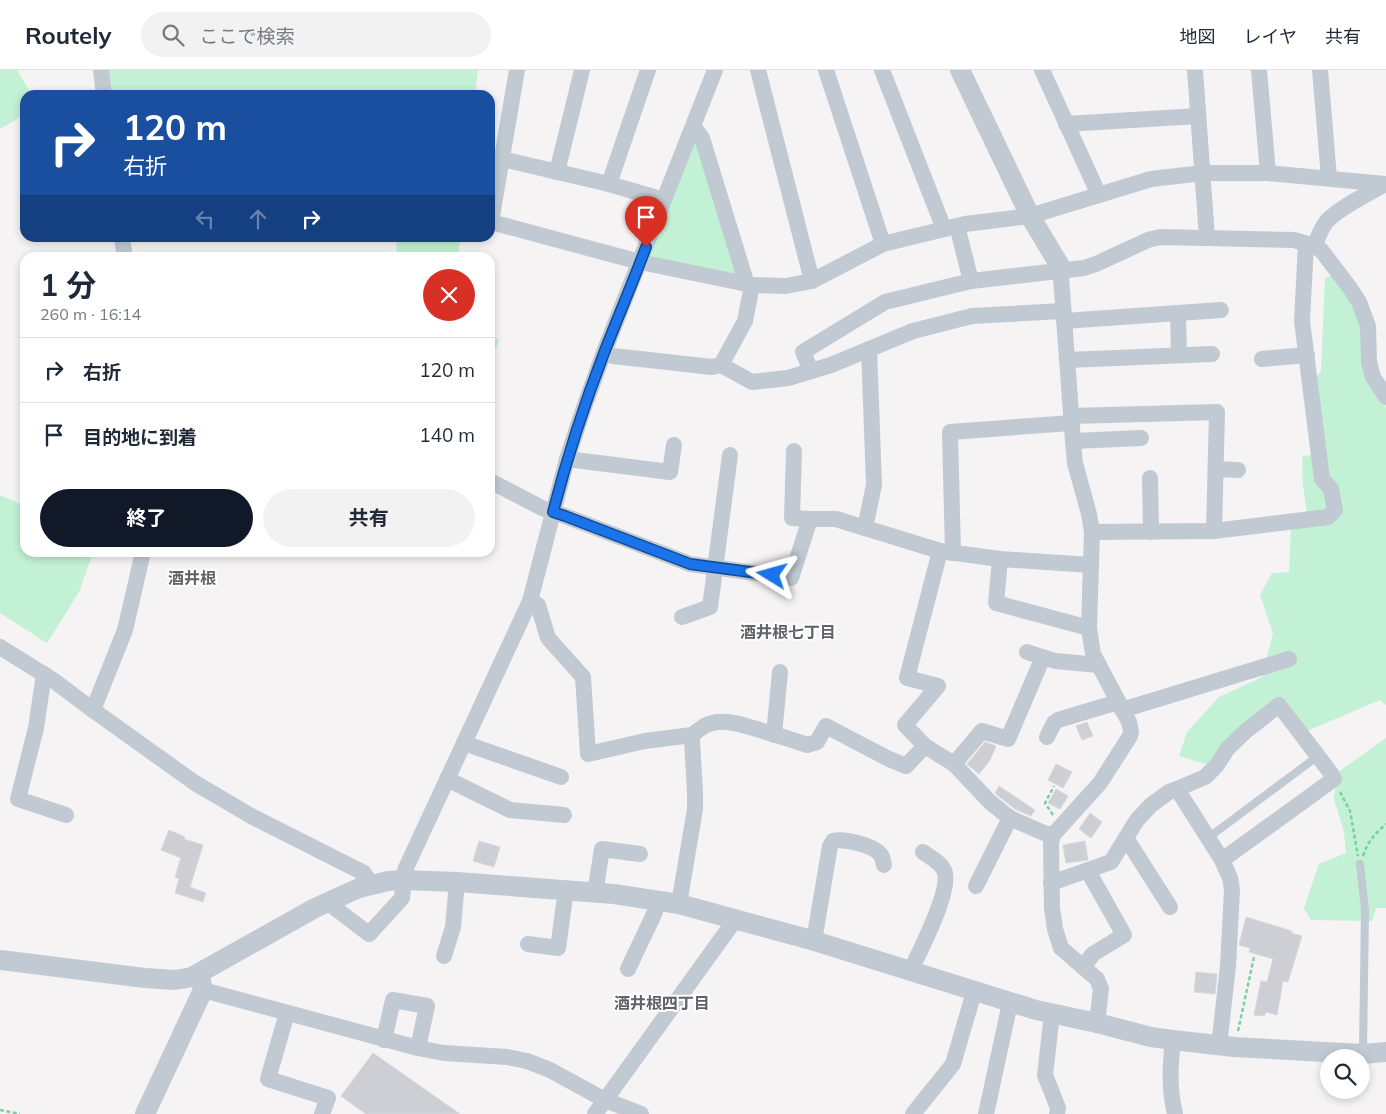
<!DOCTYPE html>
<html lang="ja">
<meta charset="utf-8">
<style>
body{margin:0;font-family:Mulish,"Noto Sans JP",sans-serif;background:#f2f2f3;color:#1f2937;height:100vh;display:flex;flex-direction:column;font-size:19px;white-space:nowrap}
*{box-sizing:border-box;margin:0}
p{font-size:16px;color:#747a83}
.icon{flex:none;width:28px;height:28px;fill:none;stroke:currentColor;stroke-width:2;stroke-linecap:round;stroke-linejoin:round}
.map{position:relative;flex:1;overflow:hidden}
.sheet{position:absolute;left:20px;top:182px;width:475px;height:305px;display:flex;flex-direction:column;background:#fff;border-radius:15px;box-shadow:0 2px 8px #0003}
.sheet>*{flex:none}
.top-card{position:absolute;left:20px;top:20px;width:475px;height:152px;border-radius:15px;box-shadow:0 2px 8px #0003;background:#1a4fa0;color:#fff;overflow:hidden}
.controls{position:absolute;left:1320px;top:979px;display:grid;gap:10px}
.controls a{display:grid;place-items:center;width:50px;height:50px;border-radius:50%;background:#fff;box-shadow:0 2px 8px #0003;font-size:25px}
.pin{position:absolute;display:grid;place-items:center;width:42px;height:42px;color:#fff;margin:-51px -21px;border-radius:50% 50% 50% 0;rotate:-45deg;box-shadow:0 0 5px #0007}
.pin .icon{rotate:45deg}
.me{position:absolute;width:55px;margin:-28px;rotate:278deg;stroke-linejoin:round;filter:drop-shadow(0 0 4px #0008)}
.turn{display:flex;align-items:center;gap:18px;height:105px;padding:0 20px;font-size:22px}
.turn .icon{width:65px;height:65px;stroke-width:2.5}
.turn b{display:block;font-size:35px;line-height:42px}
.lanes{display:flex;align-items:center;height:48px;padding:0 20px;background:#0003;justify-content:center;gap:25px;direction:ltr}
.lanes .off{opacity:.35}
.round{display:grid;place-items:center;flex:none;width:52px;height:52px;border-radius:26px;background:#f2f2f3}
.overview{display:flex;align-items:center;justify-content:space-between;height:85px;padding:0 20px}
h1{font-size:30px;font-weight:700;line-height:38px}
.cta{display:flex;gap:10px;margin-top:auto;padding:10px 20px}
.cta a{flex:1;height:58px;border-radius:30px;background:#111827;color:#fff;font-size:20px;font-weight:700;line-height:58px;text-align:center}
.cta a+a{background:#f2f2f3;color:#1f2937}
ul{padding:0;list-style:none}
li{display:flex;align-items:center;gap:15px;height:65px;padding:0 20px;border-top:1px solid #e0e1e3}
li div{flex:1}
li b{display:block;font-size:19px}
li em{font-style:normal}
header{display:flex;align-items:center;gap:30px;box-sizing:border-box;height:70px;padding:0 25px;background:#fff;border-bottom:1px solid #e0e1e3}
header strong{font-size:24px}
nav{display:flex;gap:28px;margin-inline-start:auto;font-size:18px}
.search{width:350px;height:45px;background:#f2f2f3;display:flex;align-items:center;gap:12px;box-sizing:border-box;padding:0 18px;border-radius:28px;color:#747a83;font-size:19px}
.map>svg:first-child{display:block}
</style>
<header>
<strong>Routely</strong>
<div class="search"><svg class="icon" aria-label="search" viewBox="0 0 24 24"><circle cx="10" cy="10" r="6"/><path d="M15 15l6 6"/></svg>ここで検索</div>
<nav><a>地図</a><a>レイヤ</a><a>共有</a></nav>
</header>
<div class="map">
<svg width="1386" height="1044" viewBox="0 0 1386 1044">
<rect width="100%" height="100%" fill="#f5f3f3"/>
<g fill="#c3f1d5">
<path d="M0,0H17L32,25H25V44L0,59Z"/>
<path d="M109,0H478L475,25H112Z"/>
<path d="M695,70L737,203L736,206L653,188L650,184Z"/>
<path d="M397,168H460L458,187H396Z"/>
<path d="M1330,206L1353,213L1376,293L1386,339V635L1380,630L1307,661L1287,632L1206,694L1179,686L1187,662L1219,627L1262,607L1273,563L1260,525L1272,503L1289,502L1291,456H1309C1306,433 1300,409 1303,386L1324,384L1315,309L1321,301L1325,208Z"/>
<path d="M490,266L499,270L490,295Z"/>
<path d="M0,425L25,436V482L93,483L79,522L47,573L0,543Z"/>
<path d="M1386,668V838H1376L1372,851L1311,850L1304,838L1319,794L1346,783L1344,762L1334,729L1337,703Z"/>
</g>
<g fill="#cdcfd5" stroke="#d7d9de">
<path d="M1087,652L1093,666L1082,670L1076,656Z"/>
<path d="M985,672L996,676L990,690L979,704L967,694Z"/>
<path d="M1056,694L1072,702L1063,718L1048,710Z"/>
<path d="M999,716L1035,740L1031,746L1015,739L997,725L995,723Z"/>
<path d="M1056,719L1068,726L1060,739L1048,733Z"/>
<path d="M1090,743L1102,752L1091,768L1079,759Z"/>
<path d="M169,760L185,767L184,769L203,775L190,817L206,823L203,832L175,823L179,809L175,807L181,788L161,780Z"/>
<path d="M479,771L500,777L494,797L473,791Z"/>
<path d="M1085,771L1088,790L1066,793L1063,775Z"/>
<path d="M1246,847L1292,861L1291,863L1302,866L1288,912L1283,911L1277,945L1266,942L1264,946L1254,945L1261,911L1267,912L1273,889L1249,882L1250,878L1239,875Z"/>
<path d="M1196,902L1217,904L1215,924L1194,922Z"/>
<path d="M373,983L460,1044H366L341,1026Z"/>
</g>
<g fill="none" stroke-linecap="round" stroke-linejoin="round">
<g stroke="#7ad0a6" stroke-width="2.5" stroke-dasharray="4 2.5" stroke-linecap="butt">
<path d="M1340,722L1350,741L1358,786"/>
<path d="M1053,745L1045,733L1054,716"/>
<path d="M1363,786C1368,771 1374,765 1386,754"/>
<path d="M1238,961L1254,887"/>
<path d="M0,1040L20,1044"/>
</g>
<g stroke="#c1cad2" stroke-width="8">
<path d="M1208,768L1318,686"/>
<path d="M1360,794L1365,840L1363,982"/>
</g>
<g stroke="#c1cad2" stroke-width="16">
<path d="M101,0L104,25"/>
<path d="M517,0L491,152L640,192L752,215L786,216L812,211L883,174L965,154L1030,146L1151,109L1203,103H1268L1386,114"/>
<path d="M758,0L812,211"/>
<path d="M826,0L883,174"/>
<path d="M882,0L944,159"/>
<path d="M1042,0L1099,125"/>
<path d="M1195,0L1207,168"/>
<path d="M1259,0L1268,103"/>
<path d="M1320,0L1329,108"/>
<path d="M1066,54L1198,46"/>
<path d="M694,57L702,68L745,208L743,213"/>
<path d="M502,89L609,114L664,130"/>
<path d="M557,102L582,0"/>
<path d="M609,114L648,0"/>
<path d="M1385,114C1368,124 1340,137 1327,151C1321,158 1318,168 1314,176L1321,180L1350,218L1359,232L1368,256L1369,292L1373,307L1386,327"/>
<path d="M957,156L971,211L1084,198L1096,194L1148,170L1160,167L1294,170L1314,176"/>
<path d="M122,168L125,188"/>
<path d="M1063,201L1061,207L1073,371L1075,393L1089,444L1092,462L1089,558L1093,584L1129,652L1131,661L1130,666L1100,713L1053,765L1051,773L1052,838L1055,859L1061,878L1097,909L1101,919L1097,953"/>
<path d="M1178,243L1179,285"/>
<path d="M1064,251L1221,240"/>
<path d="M604,282L613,286L712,297L721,295L752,312L788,308L831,295L913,261L972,246L1063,241"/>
<path d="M1262,289L1307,285"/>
<path d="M1067,290L1212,284"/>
<path d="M721,295L745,251L752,215"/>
<path d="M811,301L803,282L885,232L971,211"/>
<path d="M1071,346L1217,342L1214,461"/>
<path d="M1073,371L1141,368"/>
<path d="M794,381L792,448L810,449"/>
<path d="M567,389L670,402L674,375"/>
<path d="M1216,399L1238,400"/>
<path d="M1150,408L1151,462"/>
<path d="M490,411L542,438L565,446L690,494L791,508L810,449H836L940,481L1000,489L1091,495"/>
<path d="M865,458L874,415L869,279"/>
<path d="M1092,462L1214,461L1328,447L1335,440L1331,419L1322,409L1302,251L1306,174"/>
<path d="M940,481L907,608L938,616L905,655L925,676L954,694L990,732L1010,748L1044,763L1053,765"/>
<path d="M953,483L950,362L1071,353"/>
<path d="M1000,489L996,533L1089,558"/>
<path d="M530,531L538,535L548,568L583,607L588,684L645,671L692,665"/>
<path d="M682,547L710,537L730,385"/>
<path d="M0,577L53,610L93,640L195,713L253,747L364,803L371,814"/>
<path d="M1027,582L1055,591L1099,595"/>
<path d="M44,604L36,658L18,729L66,745"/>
<path d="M93,640L125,560L143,482"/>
<path d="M1122,640L1289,589"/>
<path d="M774,665L780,602"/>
<path d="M1047,667L1054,653L1058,650L1118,632"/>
<path d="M464,673L561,707"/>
<path d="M954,694L982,661L1008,669L1043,587"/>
<path d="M447,709L510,740L564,745"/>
<path d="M1177,719L1205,707L1217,695L1228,678L1246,661L1279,635L1330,702L1334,709L1222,790"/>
<path d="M1126,768L1170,837"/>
<path d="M1051,813L1111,792L1137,750L1151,735L1169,722L1177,719L1222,790L1230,808L1232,820L1228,896L1219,976"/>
<path d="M976,816L1010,748"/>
<path d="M595,823L602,779L640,784"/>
<path d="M327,832L369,864L402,828L405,800L530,531L567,389L582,343L604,282L715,0"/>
<path d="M679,834L695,739V722L692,671C692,665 695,662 700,659C719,644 745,656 766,662C780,666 793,670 807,675L817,672L826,656L889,689L906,696L925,676"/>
<path d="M814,871L830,776L833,771C843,768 873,775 880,784C883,787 883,791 884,795"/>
<path d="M528,874L558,878L566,820"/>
<path d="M444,886L453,857L457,812"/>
<path d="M1083,897L1093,884L1124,865L1088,801"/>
<path d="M628,899L655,842L656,831"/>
<path d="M910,902C919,882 953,819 944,800C940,792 930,787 923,782"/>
<path d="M203,920L418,978L444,983L507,987L527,991L550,1000L605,1030L641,1044"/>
<path d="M287,943L268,1009L328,1028L322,1044"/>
<path d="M1052,944L1045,1005L1058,1038L1057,1044"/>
<path d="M384,970L393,930L427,936L418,978"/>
<path d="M1173,970C1170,996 1169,1019 1175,1044"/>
<path d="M595,1044L735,850"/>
<path d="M913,1044L953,994L974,922"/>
<path d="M986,1044L1010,933"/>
</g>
<g stroke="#c1cad2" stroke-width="20">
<path d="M960,0L1030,146L1063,201"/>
<path d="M0,890L145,908L175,910L192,907L199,903L315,838L359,818L388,811L404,810L457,812L614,824L679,834L808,869L1036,940L1097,953L1151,967L1173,970L1234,977L1363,984L1386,982"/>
<path d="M145,1044L203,920L199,903"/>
</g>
</g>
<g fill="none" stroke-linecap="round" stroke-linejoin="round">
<g stroke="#114b97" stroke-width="12">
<path id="route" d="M646,177C633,212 618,247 604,283C584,335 567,388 553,442L565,446L690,494L772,505"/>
</g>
<use href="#route" stroke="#1a73e8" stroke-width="9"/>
</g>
<g text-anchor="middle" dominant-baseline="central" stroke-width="4" stroke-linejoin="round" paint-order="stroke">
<g font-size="16" font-weight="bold" fill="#5f6368" stroke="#fff">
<text x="192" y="508">酒井根</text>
<text x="788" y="562">酒井根七丁目</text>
<text x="662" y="933">酒井根四丁目</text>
</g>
</g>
</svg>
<div class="controls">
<a><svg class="icon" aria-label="search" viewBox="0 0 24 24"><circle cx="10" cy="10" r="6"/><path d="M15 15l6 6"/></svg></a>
</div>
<div class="pin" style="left:646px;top:177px;background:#d93025"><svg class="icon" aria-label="arrive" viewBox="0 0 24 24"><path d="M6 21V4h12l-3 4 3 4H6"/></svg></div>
<svg class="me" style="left:772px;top:505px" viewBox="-20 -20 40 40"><path d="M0-17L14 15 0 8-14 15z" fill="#1a73e8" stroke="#fff" stroke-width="4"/></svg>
<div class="top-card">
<div class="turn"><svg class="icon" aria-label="right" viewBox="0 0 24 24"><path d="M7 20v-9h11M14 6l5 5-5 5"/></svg><div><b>120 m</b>右折</div></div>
<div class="lanes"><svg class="icon off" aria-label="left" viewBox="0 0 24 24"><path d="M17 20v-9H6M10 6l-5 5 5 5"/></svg><svg class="icon off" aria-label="ahead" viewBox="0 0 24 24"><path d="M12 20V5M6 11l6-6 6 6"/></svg><svg class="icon" aria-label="right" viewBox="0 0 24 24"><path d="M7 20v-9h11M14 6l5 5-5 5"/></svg></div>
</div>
<section class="sheet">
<div class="overview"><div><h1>1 分</h1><p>260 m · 16:14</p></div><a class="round" style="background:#d93025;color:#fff"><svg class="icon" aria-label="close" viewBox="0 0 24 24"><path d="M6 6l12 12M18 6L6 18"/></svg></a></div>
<ul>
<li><svg class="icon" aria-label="right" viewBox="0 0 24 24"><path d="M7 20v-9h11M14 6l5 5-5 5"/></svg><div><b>右折</b></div><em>120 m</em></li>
<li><svg class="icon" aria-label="arrive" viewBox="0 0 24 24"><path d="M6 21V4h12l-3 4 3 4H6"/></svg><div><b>目的地に到着</b></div><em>140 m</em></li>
</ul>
<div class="cta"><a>終了</a><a>共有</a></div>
</section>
</div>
